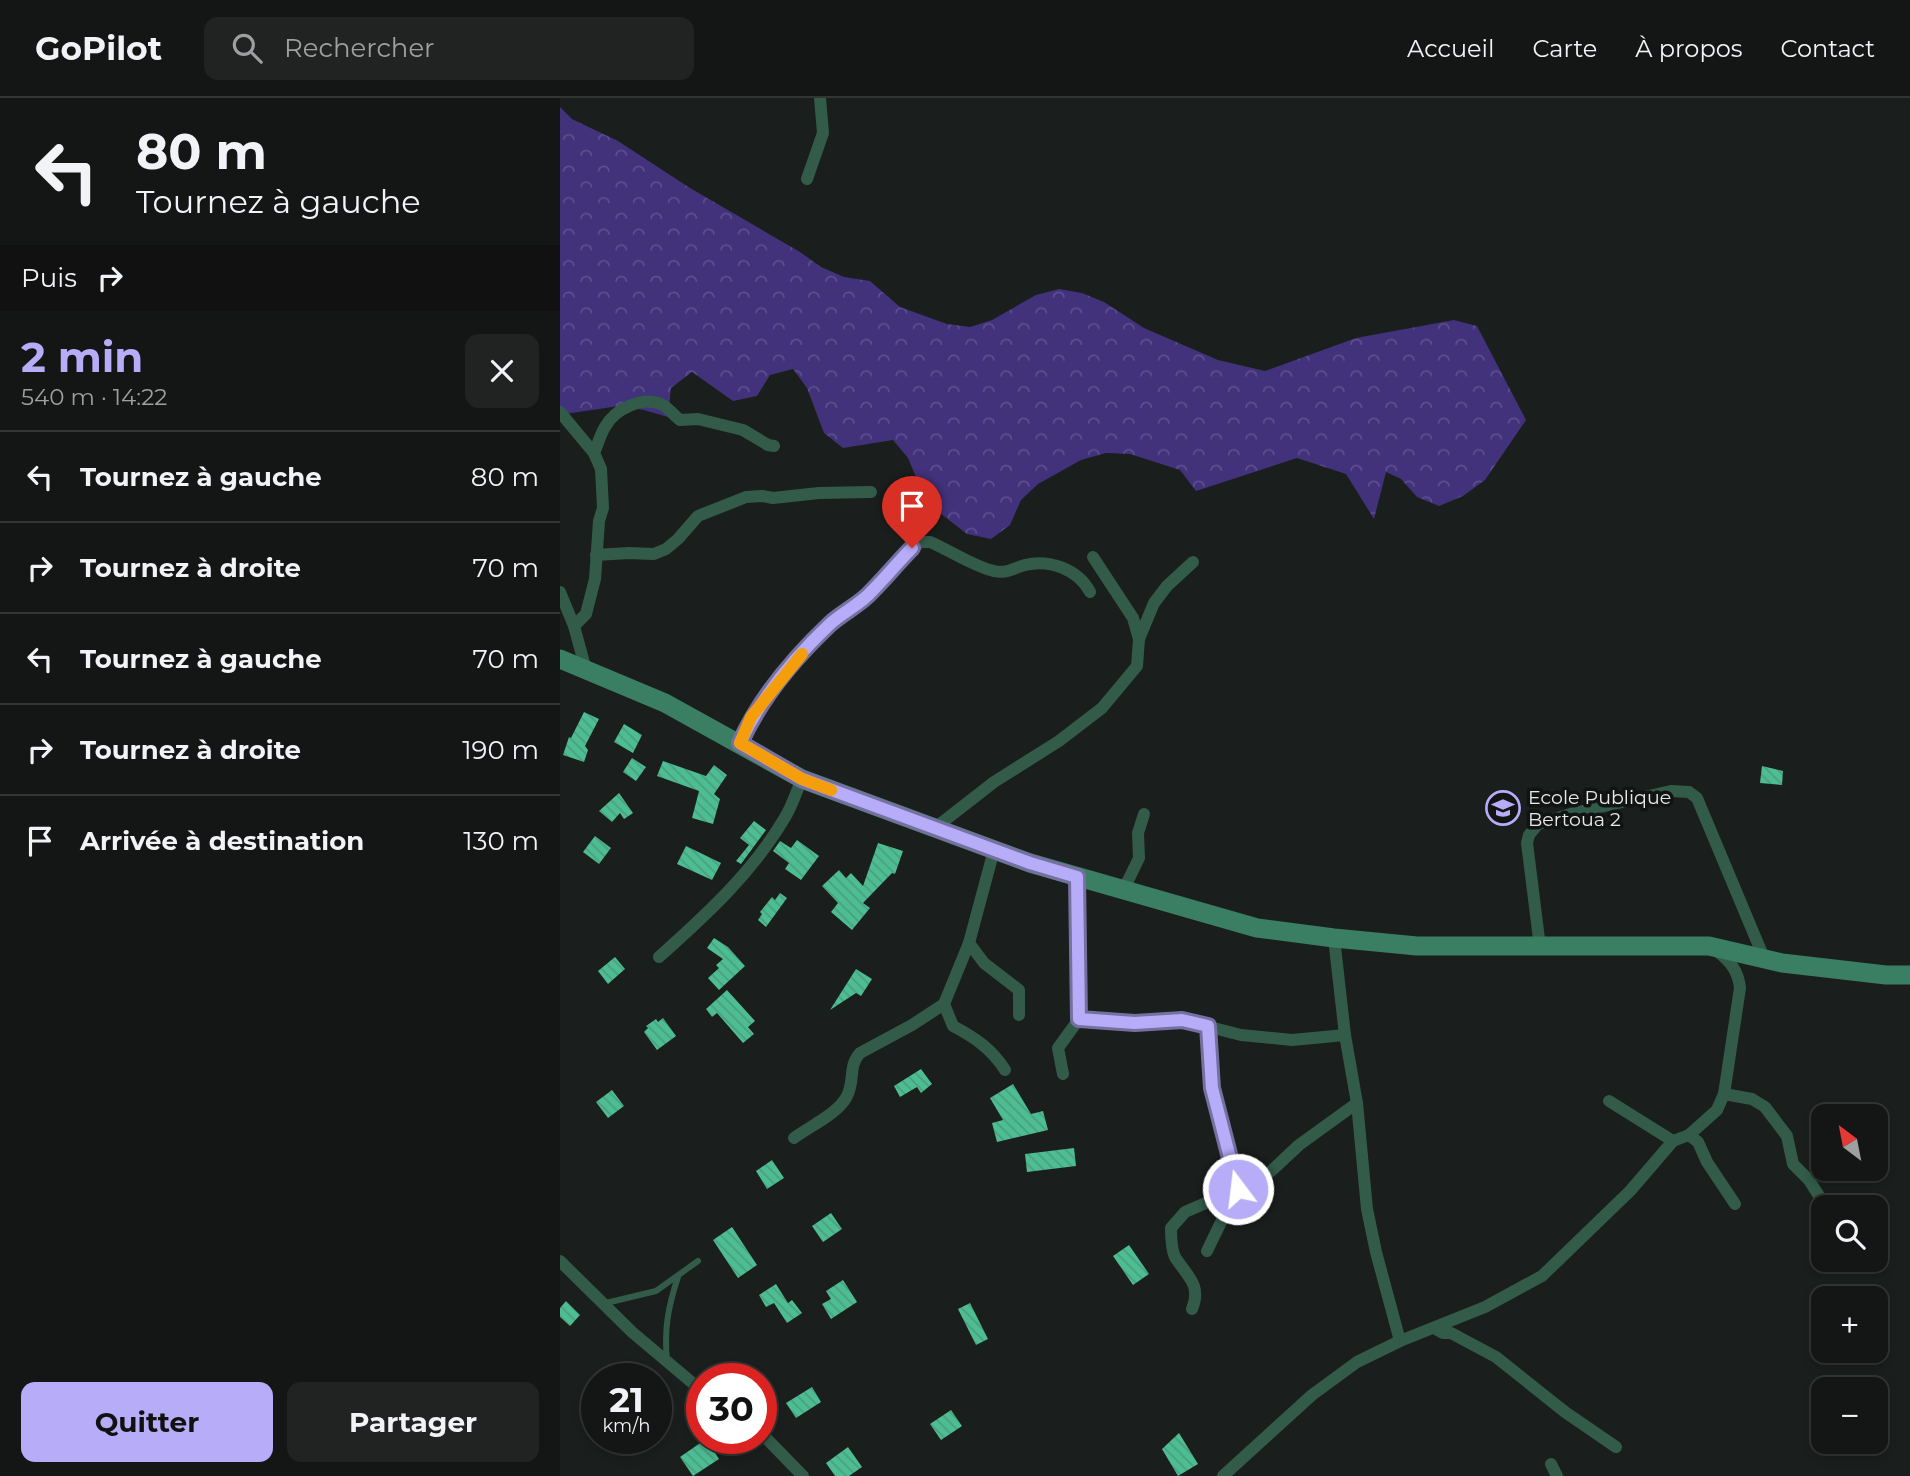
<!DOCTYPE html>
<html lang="fr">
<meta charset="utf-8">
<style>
body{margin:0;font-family:Montserrat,sans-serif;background:#212322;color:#f1f3f6;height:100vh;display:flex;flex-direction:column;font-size:26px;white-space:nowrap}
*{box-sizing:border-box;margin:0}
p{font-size:23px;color:#9d9fa0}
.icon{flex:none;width:38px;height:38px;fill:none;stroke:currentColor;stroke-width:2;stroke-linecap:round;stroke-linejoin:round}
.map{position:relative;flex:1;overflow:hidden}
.details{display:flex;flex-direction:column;background:#141615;width:560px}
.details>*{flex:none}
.guide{background:#141615;color:#f1f3f6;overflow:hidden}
.needle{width:46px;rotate:328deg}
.tools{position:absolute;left:1251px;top:1006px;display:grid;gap:14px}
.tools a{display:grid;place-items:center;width:77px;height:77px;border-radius:14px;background:#141615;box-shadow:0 4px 10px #0003,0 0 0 2px #333534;font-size:35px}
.speed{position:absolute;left:21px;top:1265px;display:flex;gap:14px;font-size:35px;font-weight:700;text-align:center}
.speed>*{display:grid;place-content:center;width:91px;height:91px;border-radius:50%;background:#141615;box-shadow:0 4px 10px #0003,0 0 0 2px #333534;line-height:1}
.speed small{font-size:18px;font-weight:400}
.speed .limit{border:10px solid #d22;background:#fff;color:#111}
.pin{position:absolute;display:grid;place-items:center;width:60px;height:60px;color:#fff;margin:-72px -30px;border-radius:50% 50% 50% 0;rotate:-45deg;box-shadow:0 0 7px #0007}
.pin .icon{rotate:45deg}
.me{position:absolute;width:77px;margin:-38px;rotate:345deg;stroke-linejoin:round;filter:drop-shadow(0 0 5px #0008)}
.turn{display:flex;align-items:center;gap:24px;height:147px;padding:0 21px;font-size:32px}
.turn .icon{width:91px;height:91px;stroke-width:2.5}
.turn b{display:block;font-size:49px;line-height:60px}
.then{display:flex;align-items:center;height:66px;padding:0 21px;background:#0003;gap:14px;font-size:26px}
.round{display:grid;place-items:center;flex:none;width:74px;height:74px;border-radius:14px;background:#212322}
.overview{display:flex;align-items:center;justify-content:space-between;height:119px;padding:0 21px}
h1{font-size:42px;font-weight:700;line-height:52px;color:#b6acf8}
.button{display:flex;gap:14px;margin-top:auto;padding:14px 21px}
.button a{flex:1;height:80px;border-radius:14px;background:#b6acf8;color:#111;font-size:28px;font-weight:700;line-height:80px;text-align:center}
.button a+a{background:#212322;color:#f1f3f6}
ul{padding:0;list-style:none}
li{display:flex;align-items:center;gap:21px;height:91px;padding:0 21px;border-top:2px solid #333534}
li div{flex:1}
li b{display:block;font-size:26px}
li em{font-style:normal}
header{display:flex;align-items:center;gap:42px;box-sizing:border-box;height:98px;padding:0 35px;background:#141615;border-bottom:2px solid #333534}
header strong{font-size:33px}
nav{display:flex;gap:38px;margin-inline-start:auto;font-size:24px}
.search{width:490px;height:63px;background:#212322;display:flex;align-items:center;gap:18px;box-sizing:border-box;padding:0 24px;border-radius:14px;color:#9d9fa0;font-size:26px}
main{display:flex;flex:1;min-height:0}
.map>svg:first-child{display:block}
</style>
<header>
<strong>GoPilot</strong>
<div class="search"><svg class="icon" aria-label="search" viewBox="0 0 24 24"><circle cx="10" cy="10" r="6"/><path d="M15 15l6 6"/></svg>Rechercher</div>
<nav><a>Accueil</a><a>Carte</a><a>À propos</a><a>Contact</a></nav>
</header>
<main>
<section class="details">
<div class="guide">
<div class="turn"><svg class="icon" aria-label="left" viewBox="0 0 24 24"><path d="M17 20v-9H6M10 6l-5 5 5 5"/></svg><div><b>80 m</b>Tournez à gauche</div></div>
<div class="then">Puis<svg class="icon" aria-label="right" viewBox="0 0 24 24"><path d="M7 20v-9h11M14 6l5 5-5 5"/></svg></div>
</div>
<div class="overview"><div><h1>2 min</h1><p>540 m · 14:22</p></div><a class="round"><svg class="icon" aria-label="close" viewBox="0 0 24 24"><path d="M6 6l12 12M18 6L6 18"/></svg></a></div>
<ul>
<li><svg class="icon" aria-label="left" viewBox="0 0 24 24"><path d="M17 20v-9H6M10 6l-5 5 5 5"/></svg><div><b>Tournez à gauche</b></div><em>80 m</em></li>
<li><svg class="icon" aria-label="right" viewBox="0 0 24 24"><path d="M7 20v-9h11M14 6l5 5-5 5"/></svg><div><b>Tournez à droite</b></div><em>70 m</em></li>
<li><svg class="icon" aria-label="left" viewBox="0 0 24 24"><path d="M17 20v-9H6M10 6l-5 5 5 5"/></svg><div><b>Tournez à gauche</b></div><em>70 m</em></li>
<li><svg class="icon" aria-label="right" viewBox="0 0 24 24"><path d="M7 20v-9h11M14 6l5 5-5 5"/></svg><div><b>Tournez à droite</b></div><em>190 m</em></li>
<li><svg class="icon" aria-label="arrive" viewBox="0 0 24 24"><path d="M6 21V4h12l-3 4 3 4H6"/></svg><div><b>Arrivée à destination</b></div><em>130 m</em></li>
</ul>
<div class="button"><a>Quitter</a><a>Partager</a></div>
</section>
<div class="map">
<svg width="1350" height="1378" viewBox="0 0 1350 1378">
<defs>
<pattern id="forest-crowns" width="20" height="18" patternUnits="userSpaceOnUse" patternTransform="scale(1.75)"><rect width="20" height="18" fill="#42317b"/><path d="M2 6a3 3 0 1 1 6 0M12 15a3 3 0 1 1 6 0" fill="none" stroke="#5d4f8e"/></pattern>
<pattern id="building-back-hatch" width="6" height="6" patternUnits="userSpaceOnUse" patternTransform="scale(1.75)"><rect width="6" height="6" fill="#4dbd94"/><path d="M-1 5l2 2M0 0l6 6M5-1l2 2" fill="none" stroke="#4b9f80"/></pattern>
</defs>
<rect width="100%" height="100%" fill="#1a1e1c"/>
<path fill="url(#forest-crowns)" d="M0,9L12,21L58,43L130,90L240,154L261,169L284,179L310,183L340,209L387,226L410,229L432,222L476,197L499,191L522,195L544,204L584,230L658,262L705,273L796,240L894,222L917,228L966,322L925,382L903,398L879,408L857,399L841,381L826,374L814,421L786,376L737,360L636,393L620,372L570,356L546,355L521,362L478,386L461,402L450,427L431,441L407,436L367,405L348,360L333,342L283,350L264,335L247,290L233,271L210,277L197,298L173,303L132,274L111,290L108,319L84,312L59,308L5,316L0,310Z"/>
<g fill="url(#building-back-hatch)">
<path d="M24,614L39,621L25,648L28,652L24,664L3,657L9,639L11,640Z"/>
<path d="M64,626L82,637L73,655L54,644Z"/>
<path d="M72,660L86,669L76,683L63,674Z"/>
<path d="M103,663L146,678L154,667L167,677L154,696L160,701L153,726L132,720L139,693L97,678Z"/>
<path d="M1202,668L1223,673L1222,687L1200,685Z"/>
<path d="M59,695L73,715L64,721L60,715L52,724L39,713Z"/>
<path d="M194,723L206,732L181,766L176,763L189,747L180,740Z"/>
<path d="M35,738L51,750L39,766L23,754Z"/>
<path d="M237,742L259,758L241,782L225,771L229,765L213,753L220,743L231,750Z"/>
<path d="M318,745L343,753L335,776L332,775L303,805L310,810L292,832L271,814L278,805L262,788L279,772L286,780L291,775L303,788Z"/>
<path d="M126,748L161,765L152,782L117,766Z"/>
<path d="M220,795L227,800L206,829L198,822L202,816L200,814L212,799L215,802Z"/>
<path d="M154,840L168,849L185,868L159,892L148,880L159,870L156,867L163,861L147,850Z"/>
<path d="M55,859L65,871L48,886L38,873Z"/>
<path d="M296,871L312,881L301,898L296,895L270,912Z"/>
<path d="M167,892L195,923L188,929L194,936L183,945L157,915L152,919L146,911Z"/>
<path d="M103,920L116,938L97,952L84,934L88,930L86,928L96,921L98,924Z"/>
<path d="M361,971L372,986L361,995L357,989L340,999L334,988Z"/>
<path d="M453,986L471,1016L483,1013L488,1032L437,1044L432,1025L443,1022L430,1000Z"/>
<path d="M52,992L64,1008L48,1020L36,1004Z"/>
<path d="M514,1050L516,1068L467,1074L465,1056Z"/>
<path d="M212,1062L224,1080L207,1091L196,1073Z"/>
<path d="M271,1115L282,1131L263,1144L252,1128Z"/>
<path d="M172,1129L197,1167L178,1180L153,1142Z"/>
<path d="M569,1147L589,1176L573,1187L553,1158Z"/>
<path d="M283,1182L297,1204L271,1221L262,1206L271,1201L266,1193Z"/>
<path d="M216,1186L228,1205L232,1202L242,1215L227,1225L214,1205L206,1209L199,1197Z"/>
<path d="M6,1203L20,1217L10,1228L0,1219V1210Z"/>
<path d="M410,1205L428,1241L416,1247L398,1211Z"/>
<path d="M252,1289L261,1304L236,1320L226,1305Z"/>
<path d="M391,1312L402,1328L381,1342L370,1326Z"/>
<path d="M619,1335L638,1366L618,1378L602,1351Z"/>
<path d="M146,1341L159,1361L133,1378L120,1359Z"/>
<path d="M288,1349L302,1369L289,1378H275L266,1365Z"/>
</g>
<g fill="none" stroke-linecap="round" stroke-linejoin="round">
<g stroke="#335b4a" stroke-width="6">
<path d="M46,1205L96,1193L138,1163"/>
<path d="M107,1263C104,1231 108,1209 118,1179"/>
</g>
<g stroke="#335b4a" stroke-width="12">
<path d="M247,81L263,35L260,0"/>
<path d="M0,314L34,355L41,371L43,410L39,423L35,481L26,516L14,528"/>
<path d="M34,355C38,346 40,337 45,329C55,311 83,297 103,307C109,311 115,318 120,322L138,321L183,332L208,347L214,348"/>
<path d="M36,457L69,455L94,456L106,451L118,441L138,418L186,399L202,398L213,400L259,395L311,394"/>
<path d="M533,459L573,520L579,541"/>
<path d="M0,494L14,528L26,572"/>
<path d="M180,645C200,601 235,559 270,526C283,514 301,506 312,493C328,476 341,457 361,444H370C389,452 417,470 434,473C446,476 454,470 465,467C489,461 518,471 530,494"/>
<path d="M375,730L434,684L499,643L542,610L577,568L579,541L594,505L607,488L633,464"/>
<path d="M563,793L579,760L578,735L584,716"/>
<path d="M774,840L785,937L797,1005L807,1111L816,1154L840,1243"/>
<path d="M409,845L424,865L459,892V917"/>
<path d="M980,849L967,745L969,737L978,726L1014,715L1111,693L1129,694L1137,700L1204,860"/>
<path d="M99,859C146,817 192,775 224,721C232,709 236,694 242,681"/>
<path d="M384,906L393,928C414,939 432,951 445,972"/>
<path d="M519,921L575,925L622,922L681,937L732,942L785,937"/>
<path d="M503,976L498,950L519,921L518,779"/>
<path d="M1164,996L1192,1001L1205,1009L1227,1038L1233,1066L1249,1082L1261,1101"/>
<path d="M1049,1003L1113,1043"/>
<path d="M1129,1037L1138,1044L1147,1064L1175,1106"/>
<path d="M234,1040C250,1028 278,1016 287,998C295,983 288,968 300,955L352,927L384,906L409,845L434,752"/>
<path d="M647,1153L662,1122L677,1105L739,1047L797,1005"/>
<path d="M0,1163L72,1234L142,1293"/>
<path d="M632,1211C642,1187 627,1178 615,1159C611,1151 611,1139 611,1130L625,1114L678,1091L652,990L648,928"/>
<path d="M874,1230L883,1235H891L936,1259L1005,1314L1056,1349"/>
<path d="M201,1335L243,1378"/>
<path d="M991,1366L997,1378"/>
<path d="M663,1378L752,1297L797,1264L840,1243L925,1209L982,1178L1070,1093L1113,1043L1129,1037L1157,1012L1164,996L1180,890C1178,873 1171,864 1158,854"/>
</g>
<path stroke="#3a7e64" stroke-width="19" d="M0,561L105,605L242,681L470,765L697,830L774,840L857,848H1149L1222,865L1326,877H1350"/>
</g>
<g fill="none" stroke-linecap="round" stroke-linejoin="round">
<g stroke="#7670a1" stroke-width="18">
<path id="route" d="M352,450C338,464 326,479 312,493C301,506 283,514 270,526C235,559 200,601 180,645L242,681L470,765L517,779L519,921L575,925L622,922L648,928L652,990L678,1091"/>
</g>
<use href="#route" stroke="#b6acf8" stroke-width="12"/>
<path stroke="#f59e0b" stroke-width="12" d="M242,556L191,619L180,645L242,681L271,692"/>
</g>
<defs>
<g id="school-ring" transform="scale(1.75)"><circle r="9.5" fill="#111413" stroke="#b6acf8" stroke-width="1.5"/><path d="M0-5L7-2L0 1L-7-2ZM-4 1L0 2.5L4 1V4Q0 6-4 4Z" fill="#b6acf8"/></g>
</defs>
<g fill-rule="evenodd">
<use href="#school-ring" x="943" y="710"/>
</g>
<g text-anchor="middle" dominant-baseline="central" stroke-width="7" stroke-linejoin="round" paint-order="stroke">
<g font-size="19" fill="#e7e9e8" stroke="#111413" text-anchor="start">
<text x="968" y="699">Ecole Publique<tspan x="968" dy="22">Bertoua 2</tspan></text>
</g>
</g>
</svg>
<div class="tools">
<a><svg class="needle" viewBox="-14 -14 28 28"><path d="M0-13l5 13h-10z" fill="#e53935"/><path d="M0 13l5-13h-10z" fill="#9d9fa0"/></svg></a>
<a><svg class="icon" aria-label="search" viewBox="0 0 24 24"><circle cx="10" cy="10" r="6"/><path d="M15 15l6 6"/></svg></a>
<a>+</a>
<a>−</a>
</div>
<div class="speed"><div>21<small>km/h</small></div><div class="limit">30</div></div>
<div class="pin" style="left:352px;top:450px;background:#d93025"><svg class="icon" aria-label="arrive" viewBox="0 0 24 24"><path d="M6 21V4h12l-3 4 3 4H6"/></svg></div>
<svg class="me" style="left:678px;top:1091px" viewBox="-20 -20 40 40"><circle r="17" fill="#b6acf8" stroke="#fff" stroke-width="3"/><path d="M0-11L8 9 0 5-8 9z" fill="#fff"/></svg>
</div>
</main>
